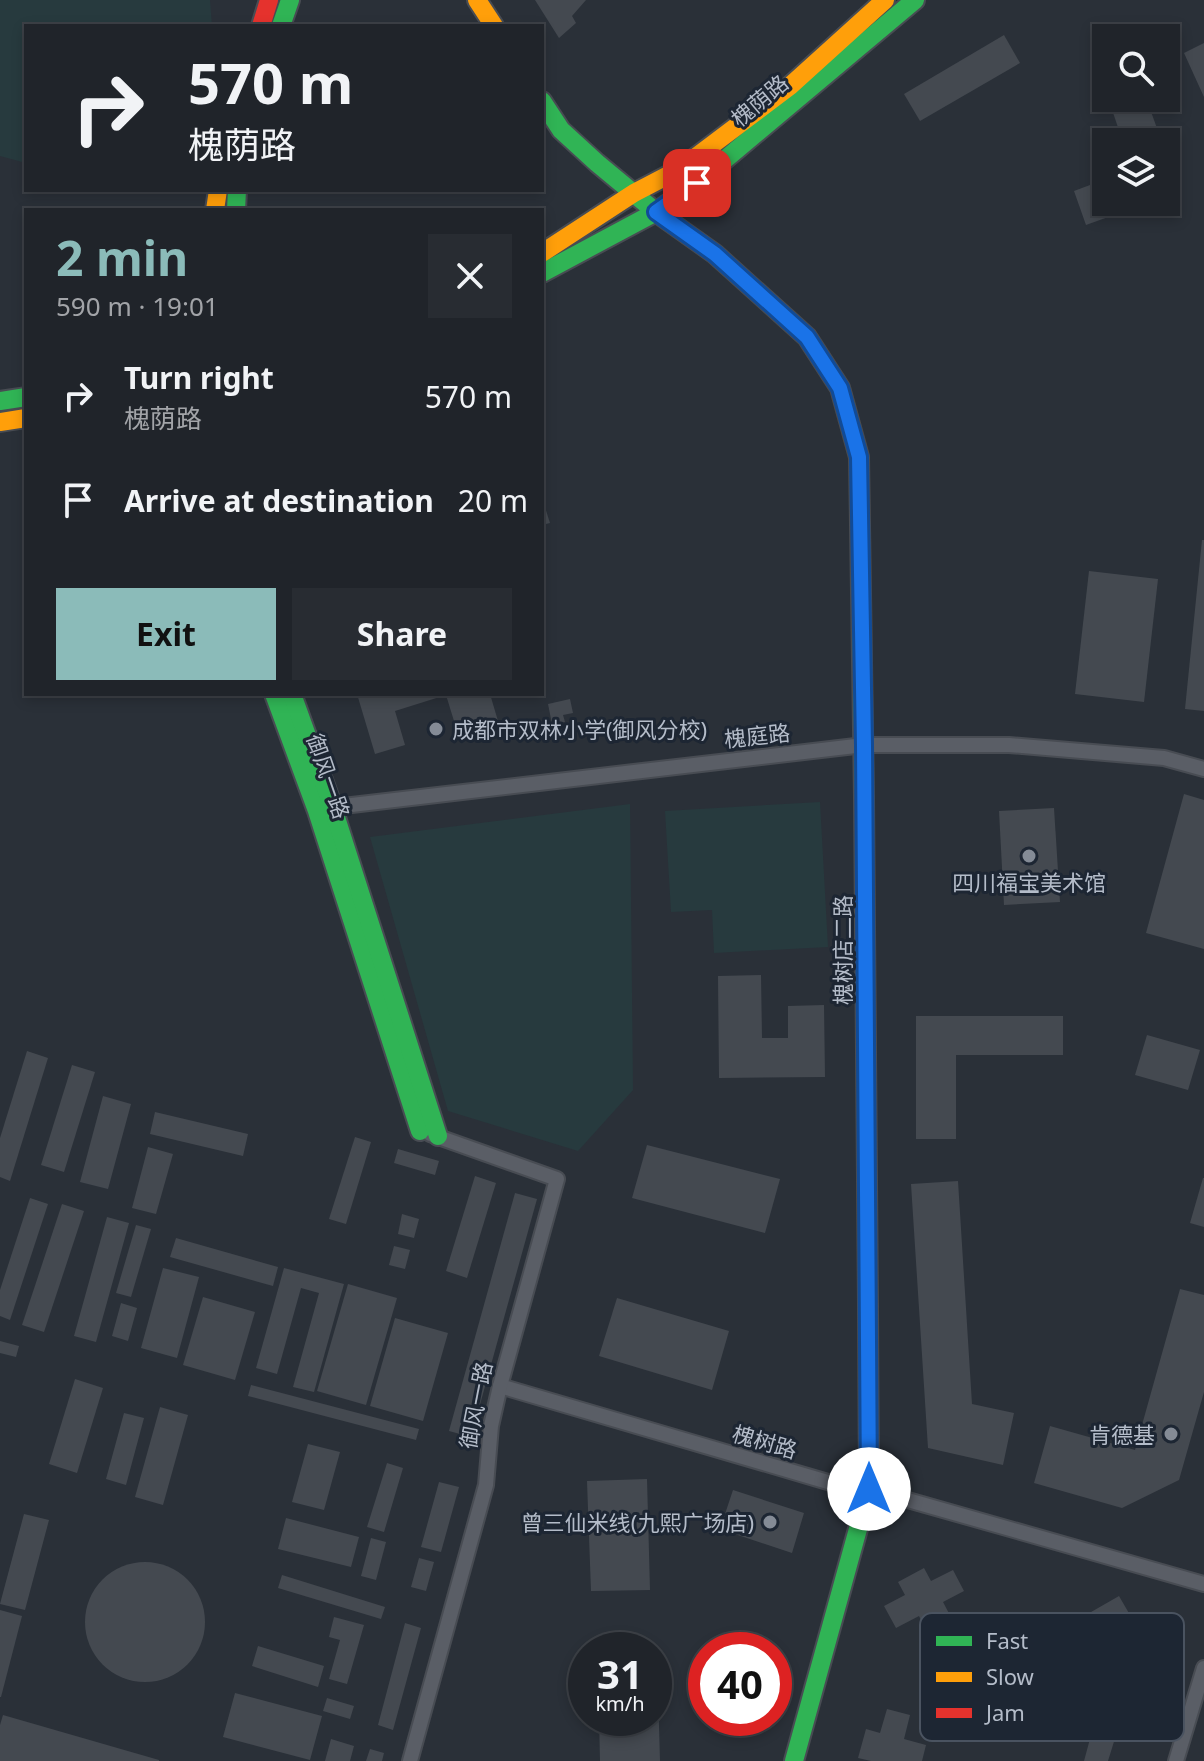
<!DOCTYPE html>
<meta charset="utf-8">
<style>
body{margin:0;font-family:"Noto Sans","Noto Sans SC",sans-serif;background:#282c32;color:#f1f3f6;height:100vh;display:flex;flex-direction:column;font-size:30px;white-space:nowrap}
*{box-sizing:border-box;margin:0}
p{font-size:26px;color:#a2a4a8}
.icon{flex:none;width:44px;height:44px;fill:none;stroke:currentColor;stroke-width:2;stroke-linecap:round;stroke-linejoin:round}
.map{position:relative;flex:1;overflow:hidden}
.sheet{position:absolute;left:24px;top:208px;width:520px;height:488px;display:flex;flex-direction:column;background:#20242a;border-radius:0px;box-shadow:0 4px 12px #0003,0 0 0 2px #3d4147}
.sheet>*{flex:none}
.guide{position:absolute;left:24px;top:24px;width:520px;height:168px;border-radius:0px;box-shadow:0 4px 12px #0003,0 0 0 2px #3d4147;background:#20242a;color:#f1f3f6;overflow:hidden}
.tools{position:absolute;left:1092px;top:24px;display:grid;gap:16px}
.tools a{display:grid;place-items:center;width:88px;height:88px;border-radius:0px;background:#20242a;box-shadow:0 4px 12px #0003,0 0 0 2px #3d4147;font-size:40px}
.speed{position:absolute;left:568px;top:1632px;display:flex;gap:16px;font-size:40px;font-weight:700;text-align:center}
.speed>*{display:grid;place-content:center;width:104px;height:104px;border-radius:50%;background:#20242a;box-shadow:0 4px 12px #0003,0 0 0 2px #3d4147;line-height:1}
.speed small{font-size:20px;font-weight:400}
.speed .limit{border:12px solid #d22;background:#fff;color:#111}
.pin{position:absolute;display:grid;place-items:center;width:68px;height:68px;color:#fff;margin:-34px;border-radius:16px;box-shadow:0 4px 12px #0006}
.me{position:absolute;width:88px;margin:-44px;rotate:0deg;stroke-linejoin:round;filter:drop-shadow(0 0 6px #0008)}
.turn{display:flex;align-items:center;gap:28px;height:168px;padding:0 32px;font-size:36px}
.turn .icon{width:104px;height:104px;stroke-width:2.5}
.turn b{display:block;font-size:56px;line-height:68px}
.round{display:grid;place-items:center;flex:none;width:84px;height:84px;border-radius:0px;background:#282c32}
.headline{display:flex;align-items:center;justify-content:space-between;height:136px;padding:0 32px}
h1{font-size:48px;font-weight:700;line-height:60px;color:#8bbbb9}
.primary-button{display:flex;gap:16px;margin-top:auto;padding:16px 32px}
.primary-button a{flex:1;height:92px;border-radius:0px;background:#8bbbb9;color:#111;font-size:32px;font-weight:700;line-height:92px;text-align:center}
.primary-button a+a{background:#282c32;color:#f1f3f6}
ul{padding:0;list-style:none}
li{display:flex;align-items:center;gap:24px;height:104px;padding:0 32px}
li div{flex:1}
li b{display:block;font-size:30px}
li em{font-style:normal}
.map>svg:first-child{display:block}
</style>
<div class="map">
<svg width="1204" height="1761" viewBox="0 0 1204 1761">
<rect width="100%" height="100%" fill="#2a3038"/>
<g fill="#273a3e">
<path d="M0,0H210L212,26H26V163L0,156Z"/>
<path d="M820,802L828,947L714,953L712,910L671,912L665,811Z"/>
<path d="M630,804L633,1090L578,1151L448,1111L370,837Z"/>
</g>
<g fill="#444950">
<path d="M535,0H586L572,16L576,23L559,38Z"/>
<path d="M1004,35L1020,63L920,121L904,94Z"/>
<path d="M1106,40V92L1090,46Z"/>
<path d="M1204,43V97L1184,53Z"/>
<path d="M1108,98H1146L1162,142H1123Z"/>
<path d="M1166,156L1179,192L1166,197Z"/>
<path d="M1106,179V202H1150L1086,225L1074,191Z"/>
<path d="M542,498L550,523L542,525Z"/>
<path d="M1202,540H1204V711L1185,709Z"/>
<path d="M1089,571L1158,579L1144,702L1075,694Z"/>
<path d="M357,694H490L498,721L458,734L446,695L395,711L405,745L375,754Z"/>
<path d="M570,699L573,713L563,715L565,722L552,724L548,704Z"/>
<path d="M1184,794L1204,800V949L1146,933Z"/>
<path d="M1054,808L1060,902L1004,905L999,811Z"/>
<path d="M761,975L762,1038H788V1006L824,1005L825,1077L719,1078L718,976Z"/>
<path d="M916,1016H1063V1055H956V1139H916Z"/>
<path d="M1147,1035L1200,1050L1188,1090L1135,1075Z"/>
<path d="M27,1051L48,1058L10,1181L0,1177V1138Z"/>
<path d="M72,1065L95,1072L64,1172L41,1165Z"/>
<path d="M103,1096L131,1104L108,1189L80,1182Z"/>
<path d="M155,1112L248,1134L243,1156L150,1134Z"/>
<path d="M355,1137L371,1142L346,1224L329,1219Z"/>
<path d="M647,1145L780,1179L765,1233L632,1198Z"/>
<path d="M148,1147L173,1154L156,1214L132,1208Z"/>
<path d="M398,1149L439,1161L435,1175L394,1163Z"/>
<path d="M475,1176L496,1183L467,1278L446,1271Z"/>
<path d="M1203,1178H1204V1227L1190,1223Z"/>
<path d="M958,1181L972,1404L1014,1413L1003,1465L928,1448L911,1184Z"/>
<path d="M515,1193L537,1199L471,1437L449,1431Z"/>
<path d="M30,1198L48,1204L10,1320L0,1316V1290Z"/>
<path d="M62,1204L84,1211L44,1332L22,1325Z"/>
<path d="M402,1214L419,1219L414,1238L398,1234Z"/>
<path d="M107,1217L129,1223L96,1342L74,1336Z"/>
<path d="M136,1225L151,1229L131,1297L116,1293Z"/>
<path d="M176,1238L278,1267L273,1286L170,1257Z"/>
<path d="M394,1246L410,1250L405,1269L389,1265Z"/>
<path d="M163,1268L199,1277L177,1358L141,1348Z"/>
<path d="M284,1268L344,1284L314,1392L293,1387L319,1293L301,1288L277,1374L256,1368Z"/>
<path d="M348,1284L397,1298L366,1405L317,1391Z"/>
<path d="M1180,1289L1204,1295V1392L1179,1480L1122,1508L1034,1483L1050,1426L1135,1450Z"/>
<path d="M203,1297L255,1312L235,1380L183,1365Z"/>
<path d="M617,1298L729,1331L712,1390L599,1356Z"/>
<path d="M121,1303L137,1308L128,1341L112,1336Z"/>
<path d="M395,1318L448,1333L423,1421L370,1406Z"/>
<path d="M0,1341L19,1346L16,1357L0,1353Z"/>
<path d="M75,1379L103,1388L77,1473L49,1464Z"/>
<path d="M251,1385L419,1429L416,1440L248,1396Z"/>
<path d="M160,1407L188,1415L163,1505L135,1497Z"/>
<path d="M124,1413L144,1418L126,1485L106,1479Z"/>
<path d="M308,1444L340,1452L324,1510L292,1502Z"/>
<path d="M387,1463L403,1468L384,1532L367,1527Z"/>
<path d="M647,1479L650,1590L591,1591L587,1481Z"/>
<path d="M439,1482L459,1487L441,1552L421,1547Z"/>
<path d="M733,1490L804,1513L792,1553L720,1529Z"/>
<path d="M24,1514L49,1520L25,1610L0,1604Z"/>
<path d="M286,1518L359,1537L351,1567L278,1549Z"/>
<path d="M371,1538L386,1542L376,1580L361,1576Z"/>
<path d="M419,1558L434,1562L426,1591L411,1587Z"/>
<circle cx="145" cy="1622" r="60"/>
<path d="M924,1568L931,1581L953,1570L964,1591L943,1602L954,1623L929,1636L919,1616L896,1628L884,1606L905,1595L898,1582Z"/>
<path d="M282,1575L385,1607L381,1619L278,1588Z"/>
<path d="M1119,1596L1145,1641L1108,1761H1084L1107,1676L1091,1665L1067,1678L1044,1639Z"/>
<path d="M0,1610L22,1616L1,1697H0Z"/>
<path d="M334,1617L364,1625L347,1684L329,1679L340,1640L329,1637Z"/>
<path d="M405,1623L421,1628L393,1730L378,1725Z"/>
<path d="M258,1646L324,1666L318,1687L252,1666Z"/>
<path d="M654,1655H657L660,1761H600L599,1718H654Z"/>
<path d="M235,1693L322,1716L310,1760L223,1737Z"/>
<path d="M327,1698L354,1706L350,1719L323,1711Z"/>
<path d="M887,1709L910,1715L904,1739L926,1745L922,1761H871L858,1758L866,1729L880,1733Z"/>
<path d="M3,1715L159,1760V1761H0V1725Z"/>
<path d="M331,1739L354,1746L350,1761H325Z"/>
<path d="M370,1749L384,1753L382,1761H366Z"/>
</g>
<g fill="none" stroke-linecap="round" stroke-linejoin="round">
<g stroke="#484c53" stroke-width="18">
<g id="street">
<path d="M326,808L864,745H1009L1164,758L1204,769"/>
<path d="M500,1386L838,1485L869,1489L1204,1584"/>
<path d="M410,1761L486,1485L491,1426L500,1386L557,1179L430,1134"/>
<path d="M1176,1761L1204,1668"/>
</g>
</g>
<g stroke="#484c53" stroke-width="22">
<g id="fast">
<path d="M281,26L290,0"/>
<path d="M542,101L561,130L597,163L656,212L715,254L807,337L840,388L859,457L864,798"/>
<path d="M236,210L237,190"/>
<path d="M542,273L656,212L697,183L915,0"/>
<path d="M0,401L26,397"/>
<path d="M274,694L317,811L420,1131"/>
<path d="M292,694L332,805L438,1136"/>
<path d="M794,1761L869,1489L868,1307"/>
</g>
</g>
<g stroke="#484c53" stroke-width="22">
<g id="slow">
<path d="M477,0L494,26"/>
<path d="M215,210L218,190"/>
<path d="M542,253L634,193L680,169L790,86L885,0"/>
<path d="M0,422L26,418"/>
<path d="M864,798L868,1307"/>
</g>
</g>
<g stroke="#484c53" stroke-width="22">
<path id="jam" d="M261,26L269,0"/>
</g>
<use href="#street" stroke="#5a5e66" stroke-width="14"/>
<use href="#fast" stroke="#30b455" stroke-width="18"/>
<use href="#slow" stroke="#ff9f0a" stroke-width="18"/>
<use href="#jam" stroke="#e5322d" stroke-width="18"/>
</g>
<g fill="none" stroke-linecap="round" stroke-linejoin="round">
<g stroke="#114b97" stroke-width="20">
<path id="route" d="M697,183L656,212L715,254L807,337L840,388L859,457L864,745L869,1489"/>
</g>
<use href="#route" stroke="#1a73e8" stroke-width="14"/>
</g>
<g fill="#848b96" stroke="#1d2633" stroke-width="3">
<circle cx="436" cy="729" r="8"/>
<circle cx="1029" cy="856" r="8"/>
<circle cx="1171" cy="1434" r="8"/>
<circle cx="770" cy="1522" r="8"/>
</g>
<g text-anchor="middle" dominant-baseline="central" stroke-width="6" stroke-linejoin="round" paint-order="stroke">
<g font-size="22" fill="#b4bcc9" stroke="#1d2633">
<text transform="translate(759 100) rotate(-40)">槐荫路</text>
<text transform="translate(757 735) rotate(-6)">槐庭路</text>
<text transform="translate(329 776) rotate(71)">御风一路</text>
<text transform="translate(842 950) rotate(-90)">槐树店二路</text>
<text transform="translate(475 1405) rotate(-79)">御风一路</text>
<text transform="translate(765 1441) rotate(16)">槐树路</text>
</g>
<g font-size="22" fill="#b4bcc9" stroke="#1d2633" text-anchor="end">
<text x="452" y="729" text-anchor="start">成都市双林小学(御风分校)</text>
<text x="1029" y="882" text-anchor="middle">四川福宝美术馆</text>
<text x="1155" y="1434">肯德基</text>
<text x="754" y="1522">曾三仙米线(九熙广场店)</text>
</g>
</g>
<rect x="920" y="1613" width="264" height="128" rx="12" fill="#1d2633" stroke="#4a5360" stroke-width="2"/>
<rect x="936" y="1636" width="36" height="10" fill="#30b455"/>
<rect x="936" y="1672" width="36" height="10" fill="#ff9f0a"/>
<rect x="936" y="1708" width="36" height="10" fill="#e5322d"/>
<g font-size="22" fill="#b4bcc9">
<text x="986" y="1649">Fast</text>
<text x="986" y="1685">Slow</text>
<text x="986" y="1721">Jam</text>
</g>
</svg>
<div class="tools">
<a><svg class="icon" aria-label="search" viewBox="0 0 24 24"><circle cx="10" cy="10" r="6"/><path d="M15 15l6 6"/></svg></a>
<a><svg class="icon" aria-label="layers" viewBox="0 0 24 24"><path d="M12 4l9 5-9 5-9-5zM3 14l9 5 9-5"/></svg></a>
</div>
<div class="speed"><div>31<small>km/h</small></div><div class="limit">40</div></div>
<div class="pin" style="left:697px;top:183px;background:#d93025"><svg class="icon" aria-label="arrive" viewBox="0 0 24 24"><path d="M6 21V4h12l-3 4 3 4H6"/></svg></div>
<svg class="me" style="left:869px;top:1489px" viewBox="-20 -20 40 40"><circle r="19" fill="#fff"/><path d="M0-13L10 11 0 6-10 11z" fill="#1a73e8"/></svg>
<div class="guide">
<div class="turn"><svg class="icon" aria-label="right" viewBox="0 0 24 24"><path d="M7 20v-9h11M14 6l5 5-5 5"/></svg><div><b>570 m</b>槐荫路</div></div>
</div>
<section class="sheet">
<div class="headline"><div><h1>2 min</h1><p>590 m · 19:01</p></div><a class="round"><svg class="icon" aria-label="close" viewBox="0 0 24 24"><path d="M6 6l12 12M18 6L6 18"/></svg></a></div>
<ul>
<li><svg class="icon" aria-label="right" viewBox="0 0 24 24"><path d="M7 20v-9h11M14 6l5 5-5 5"/></svg><div><b>Turn right</b><p>槐荫路</p></div><em>570 m</em></li>
<li><svg class="icon" aria-label="arrive" viewBox="0 0 24 24"><path d="M6 21V4h12l-3 4 3 4H6"/></svg><div><b>Arrive at destination</b></div><em>20 m</em></li>
</ul>
<div class="primary-button"><a>Exit</a><a>Share</a></div>
</section>
</div>
